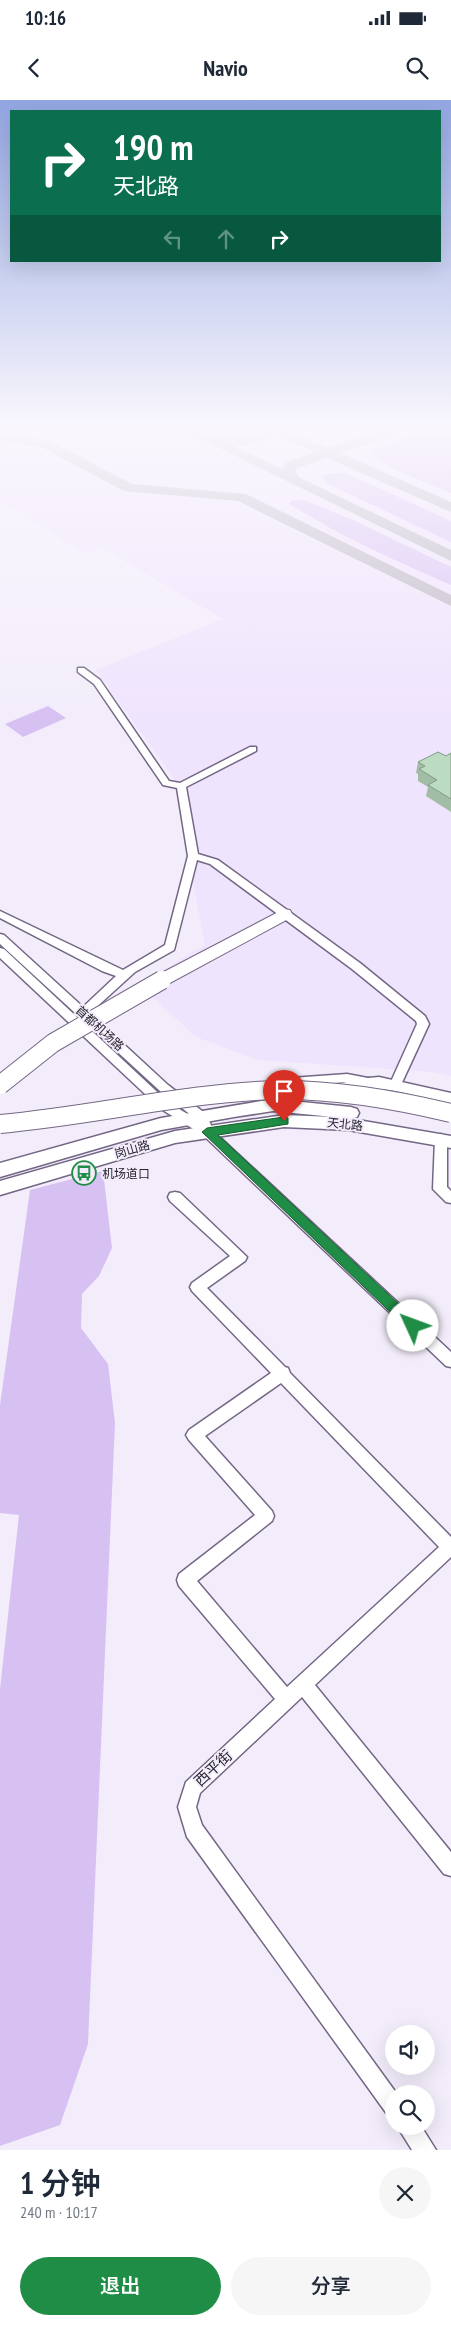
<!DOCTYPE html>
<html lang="zh">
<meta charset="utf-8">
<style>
body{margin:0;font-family:"PT Sans Narrow","Noto Sans SC",sans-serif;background:#f6f6f7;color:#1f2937;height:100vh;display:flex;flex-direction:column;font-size:19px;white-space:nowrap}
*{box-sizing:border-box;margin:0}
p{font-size:16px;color:#747a83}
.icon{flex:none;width:28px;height:28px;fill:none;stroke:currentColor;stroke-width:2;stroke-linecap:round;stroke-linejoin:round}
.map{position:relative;height:2050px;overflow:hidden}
.details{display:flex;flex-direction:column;background:#fff;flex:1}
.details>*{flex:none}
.guide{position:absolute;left:10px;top:10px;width:431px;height:152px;border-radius:0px;box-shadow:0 5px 20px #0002;background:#0b6e4f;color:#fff;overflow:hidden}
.buttons{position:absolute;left:385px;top:1925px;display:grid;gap:10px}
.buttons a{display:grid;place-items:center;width:50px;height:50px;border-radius:50%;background:#fff;box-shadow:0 5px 20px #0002;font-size:25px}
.pin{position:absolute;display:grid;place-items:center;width:42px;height:42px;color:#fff;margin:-51px -21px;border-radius:50% 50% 50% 0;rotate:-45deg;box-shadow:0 0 5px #0007}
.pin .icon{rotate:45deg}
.me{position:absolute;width:55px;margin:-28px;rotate:313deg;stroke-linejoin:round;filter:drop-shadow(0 0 4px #0008)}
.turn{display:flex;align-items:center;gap:18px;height:105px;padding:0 20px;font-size:22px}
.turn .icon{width:65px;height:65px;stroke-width:2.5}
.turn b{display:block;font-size:35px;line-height:42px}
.lanes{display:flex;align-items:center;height:48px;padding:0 20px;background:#0003;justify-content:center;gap:25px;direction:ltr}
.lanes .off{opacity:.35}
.round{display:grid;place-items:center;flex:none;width:52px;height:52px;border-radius:26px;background:#f6f6f7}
.overview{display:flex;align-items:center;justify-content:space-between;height:85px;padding:0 20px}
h1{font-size:30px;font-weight:600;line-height:38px}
.primary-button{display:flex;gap:10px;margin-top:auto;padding:10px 20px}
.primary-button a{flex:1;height:58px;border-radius:30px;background:#1f8d45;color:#fff;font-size:20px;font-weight:600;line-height:58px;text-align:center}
.primary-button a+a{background:#f6f6f7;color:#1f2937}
.status{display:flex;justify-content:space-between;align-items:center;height:35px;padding:0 25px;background:#fff;direction:ltr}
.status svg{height:14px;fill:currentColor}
header{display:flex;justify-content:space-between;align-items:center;height:65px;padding:0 20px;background:#fff;font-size:22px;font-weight:600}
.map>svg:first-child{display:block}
</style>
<div class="status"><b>10:16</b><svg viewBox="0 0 49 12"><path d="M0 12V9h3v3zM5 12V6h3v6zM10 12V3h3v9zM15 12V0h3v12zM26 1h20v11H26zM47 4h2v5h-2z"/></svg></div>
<header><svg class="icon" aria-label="back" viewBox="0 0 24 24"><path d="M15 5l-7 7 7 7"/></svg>Navio<svg class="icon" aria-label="search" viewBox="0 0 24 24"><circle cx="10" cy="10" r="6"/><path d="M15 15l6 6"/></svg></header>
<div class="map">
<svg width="451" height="2050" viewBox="0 0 451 2050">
<rect width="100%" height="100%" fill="#f3edfb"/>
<path fill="#efe4fd" d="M0,330H451V976L433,972L258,960L196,937L138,884L205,845L173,677L96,570L223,519L102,448L84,454L0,400Z"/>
<g fill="#d7c1f3">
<path d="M424,330L439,332L451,337V393L398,371L371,356L374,352L370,351Z"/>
<path d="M333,373H346L451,421V442L326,383L322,376Z"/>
<path d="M293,400H303L353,420L451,467V485C396,461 342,437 291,405L289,404Z"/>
<path d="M48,606L66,618L23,637L5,624Z"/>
<path d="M103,1071L112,1148L99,1176L82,1194L81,1228L108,1264L115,1323L88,1944L60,2025L0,2046V1589L19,1415L0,1413V1305L30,1090Z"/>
</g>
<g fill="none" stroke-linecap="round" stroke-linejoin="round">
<g fill="#bbb5c2" fill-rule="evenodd">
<path d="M182,330H200L214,337H245L264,330H288L328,348L381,330H401L399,333L340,353L451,402V412L327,358L297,368L295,372L300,378L451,450V461ZM276,335L315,352L287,362L282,369L231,345H246Z"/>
<path d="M0,332L50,341L132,384L246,394L451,495V506L238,401L124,391L41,347L0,340Z"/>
</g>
<g stroke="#746785" stroke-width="3">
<g id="minor">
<path d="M78,568H84L100,580L169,681L180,683L250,647H256V651L186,687L198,754L218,760L360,863L425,916L429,924L399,989H391L389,986L417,924L416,921L352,869L210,764L197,760L174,850L135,872L90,913L168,985L206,1014L211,1025L210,1028L451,1252V1267L446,1266L203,1035L161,1009L0,858V848L4,849L169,1003L196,1019L160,991L0,844V834L4,835L83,907L116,876L102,871L0,818V811L123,870L165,845L188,756L177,688L163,685L94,584L78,572Z"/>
<path d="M347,974L373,979L379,983L373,987L347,982L277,987L271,983L277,979Z"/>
<path d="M441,1034L445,1036L447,1039V1087L451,1091V1103L446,1102L433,1089L435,1039L437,1036Z"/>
<path d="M175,1092L180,1093L247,1157L245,1161L207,1188L285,1267L288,1268L290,1273L451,1437V1457L315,1585L451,1752V1776L444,1774L302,1597L200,1693L196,1707L202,1725L397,1994H394V2017L387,2014L187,1737L178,1707L186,1682L275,1599L179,1486L177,1480L179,1474L255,1415L189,1340L186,1335L189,1330L271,1273L192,1191L190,1187L192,1183L230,1156L170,1101L168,1097L170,1093ZM281,1283L439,1447L287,1587L197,1481L272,1421L274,1416L272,1411L205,1336Z"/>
<path d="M397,2026H421L436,2050H412Z"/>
</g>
</g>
<g stroke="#746785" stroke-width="3">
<g id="major">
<path d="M379,977L451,993V1005C428,1000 402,990 379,989C362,988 341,1001 325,996L323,992L325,988L357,979Z"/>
<path d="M273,999L351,1007L357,1009L359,1013L357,1017L352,1019L451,1036V1048L348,1030L284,1027L175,1043L0,1095V1081L175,1031L284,1015L333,1017L273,1011L234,1017L161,1030L0,1077V1063L161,1018Z"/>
</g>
</g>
<g stroke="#746785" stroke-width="2">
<path id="highway" d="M284,809L290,810L292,814L290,818L168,884H156L154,880L156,876Z"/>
</g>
<use href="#minor" fill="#fff" fill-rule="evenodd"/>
<use href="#major" fill="#fff" fill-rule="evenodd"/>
<use href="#highway" fill="#fff" fill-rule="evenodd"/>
<g stroke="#746785" stroke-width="20" stroke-linecap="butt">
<g id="highway-bridge">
<path d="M0,985L53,943L162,880"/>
<path d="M0,1024C92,1016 183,993 275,990C335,989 393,999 451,1013"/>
</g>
</g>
<use href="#highway-bridge" stroke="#fff" stroke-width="18"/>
</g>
<path fill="#a2bda6" d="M451,653V712L426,696L428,687L418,681V674L416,673L418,662L446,656Z"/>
<path fill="#bcdcc1" stroke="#849a87" d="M438,652L446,656L451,653V699L428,685L437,680L419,669L425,666L418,662Z"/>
<linearGradient id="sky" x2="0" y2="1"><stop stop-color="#93a6e2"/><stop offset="0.53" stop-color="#faf7fd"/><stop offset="1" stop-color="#faf7fd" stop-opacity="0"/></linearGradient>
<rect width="451" height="617" fill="url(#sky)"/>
<path fill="#1f8d45" stroke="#145c2d" d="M284,1017L288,1018V1024L218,1035L418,1222L420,1226L418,1230H409L202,1032L207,1028Z"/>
<defs>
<g id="bus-ring" transform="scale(1.25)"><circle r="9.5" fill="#f3edfb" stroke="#1f8d45" stroke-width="1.5"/><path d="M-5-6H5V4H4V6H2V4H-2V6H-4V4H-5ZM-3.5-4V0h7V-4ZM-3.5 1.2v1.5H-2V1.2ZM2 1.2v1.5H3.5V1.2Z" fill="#1f8d45"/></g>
</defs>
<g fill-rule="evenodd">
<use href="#bus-ring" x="84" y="1073"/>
</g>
<g text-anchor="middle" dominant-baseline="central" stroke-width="4" stroke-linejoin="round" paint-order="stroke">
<g font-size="12" fill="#29232f" stroke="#f3edfb">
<text transform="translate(100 928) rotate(42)">首都机场路</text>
<text transform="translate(345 1024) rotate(6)">天北路</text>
<text transform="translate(132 1049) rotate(-16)">岗山路</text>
</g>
<g font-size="12" fill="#29232f" stroke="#f3edfb" text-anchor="start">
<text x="102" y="1073">机场道口</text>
</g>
<g font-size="15" fill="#29232f" stroke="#f3edfb">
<text transform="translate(213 1668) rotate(-43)">西平街</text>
</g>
</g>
</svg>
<div class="buttons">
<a><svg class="icon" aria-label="sound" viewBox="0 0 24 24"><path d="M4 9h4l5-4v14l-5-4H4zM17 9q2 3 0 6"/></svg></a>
<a><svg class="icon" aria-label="search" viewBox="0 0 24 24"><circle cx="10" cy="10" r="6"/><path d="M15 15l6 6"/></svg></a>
</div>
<div class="pin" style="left:284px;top:1021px;background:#d93025"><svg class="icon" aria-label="arrive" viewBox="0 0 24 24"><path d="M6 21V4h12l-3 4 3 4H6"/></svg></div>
<svg class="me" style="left:413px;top:1226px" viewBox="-20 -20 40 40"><circle r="19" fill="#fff"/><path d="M0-13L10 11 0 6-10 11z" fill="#1f8d45"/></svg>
<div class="guide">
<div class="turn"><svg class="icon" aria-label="right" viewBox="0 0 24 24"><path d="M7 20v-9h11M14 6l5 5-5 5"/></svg><div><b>190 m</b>天北路</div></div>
<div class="lanes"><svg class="icon off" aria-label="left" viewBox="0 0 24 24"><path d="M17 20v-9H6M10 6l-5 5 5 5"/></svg><svg class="icon off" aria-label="ahead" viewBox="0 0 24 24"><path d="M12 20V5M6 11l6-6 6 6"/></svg><svg class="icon" aria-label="right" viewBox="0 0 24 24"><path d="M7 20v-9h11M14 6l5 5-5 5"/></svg></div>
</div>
</div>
<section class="details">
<div class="overview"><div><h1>1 分钟</h1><p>240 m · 10:17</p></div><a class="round"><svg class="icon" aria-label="close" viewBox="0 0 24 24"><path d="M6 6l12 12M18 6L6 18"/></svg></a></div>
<div class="primary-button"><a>退出</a><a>分享</a></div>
</section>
